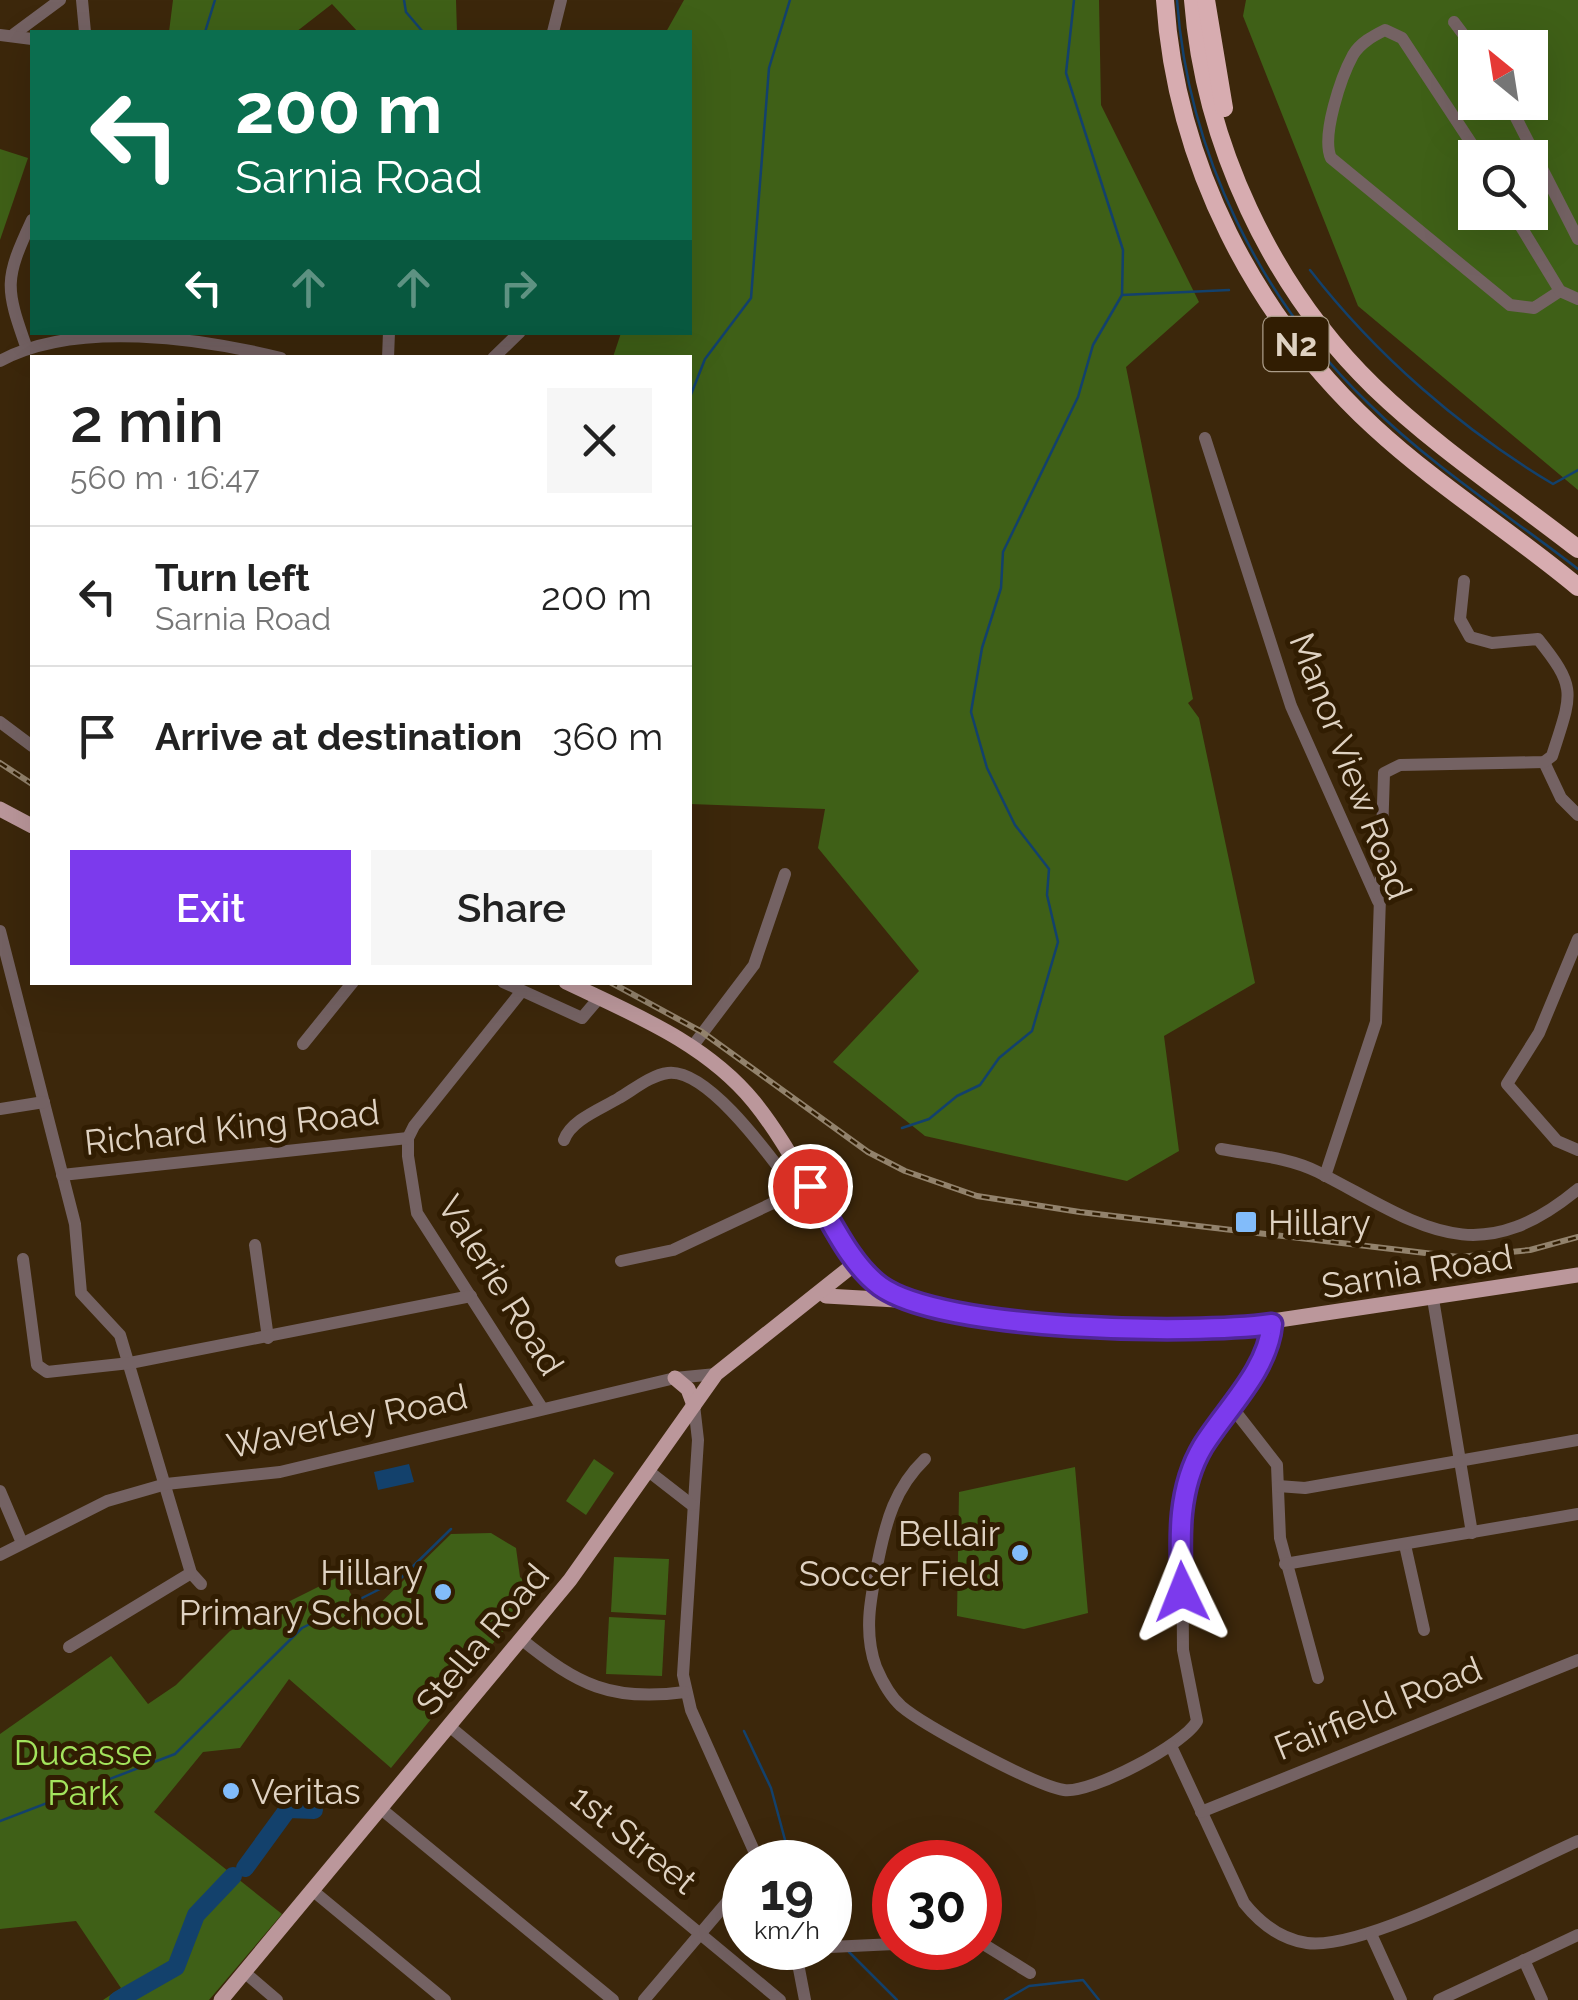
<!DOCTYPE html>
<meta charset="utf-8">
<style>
body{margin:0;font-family:Raleway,sans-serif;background:#f6f6f6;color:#222;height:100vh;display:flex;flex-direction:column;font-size:38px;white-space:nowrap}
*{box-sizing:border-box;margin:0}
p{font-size:32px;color:#767676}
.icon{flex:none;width:55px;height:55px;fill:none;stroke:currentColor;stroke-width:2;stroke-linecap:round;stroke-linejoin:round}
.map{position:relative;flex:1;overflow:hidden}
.details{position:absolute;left:30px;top:355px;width:662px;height:630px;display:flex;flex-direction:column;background:#fff;border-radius:0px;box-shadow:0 10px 40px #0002}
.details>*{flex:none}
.top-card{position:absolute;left:30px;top:30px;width:662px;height:305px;border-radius:0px;box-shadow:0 10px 40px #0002;background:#0b6e4f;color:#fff;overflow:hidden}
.needle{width:65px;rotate:330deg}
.tools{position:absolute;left:1458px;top:30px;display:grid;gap:20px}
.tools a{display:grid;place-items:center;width:90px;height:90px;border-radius:0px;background:#fff;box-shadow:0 10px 40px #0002;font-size:50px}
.speed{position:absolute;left:722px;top:1840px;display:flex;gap:20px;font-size:50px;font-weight:700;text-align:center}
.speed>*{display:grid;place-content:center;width:130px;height:130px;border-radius:50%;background:#fff;box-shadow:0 10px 40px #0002;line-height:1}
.speed small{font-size:25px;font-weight:400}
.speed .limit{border:15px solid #d22;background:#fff;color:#111}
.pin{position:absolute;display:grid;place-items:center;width:85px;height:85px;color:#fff;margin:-42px;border:5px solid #fff;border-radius:50%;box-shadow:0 2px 10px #0007}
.me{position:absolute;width:110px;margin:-55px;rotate:358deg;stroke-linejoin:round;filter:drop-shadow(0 0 8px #0008)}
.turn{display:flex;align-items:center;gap:35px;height:210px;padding:0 40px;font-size:45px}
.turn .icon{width:130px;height:130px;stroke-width:2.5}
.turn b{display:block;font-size:70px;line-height:85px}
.lanes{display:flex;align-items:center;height:95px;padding:0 40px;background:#0003;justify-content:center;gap:50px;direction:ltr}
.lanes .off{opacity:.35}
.round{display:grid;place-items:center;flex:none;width:105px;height:105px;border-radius:0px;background:#f6f6f6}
.headline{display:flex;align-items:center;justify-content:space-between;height:170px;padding:0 40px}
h1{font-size:60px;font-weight:600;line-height:75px}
.button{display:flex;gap:20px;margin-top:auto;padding:20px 40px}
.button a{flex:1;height:115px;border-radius:0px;background:#7c3aed;color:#fff;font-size:40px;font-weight:600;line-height:115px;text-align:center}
.button a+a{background:#f6f6f6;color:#222}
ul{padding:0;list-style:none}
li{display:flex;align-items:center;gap:30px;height:140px;padding:0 40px;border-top:2px solid #e0e0e0}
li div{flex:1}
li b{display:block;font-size:38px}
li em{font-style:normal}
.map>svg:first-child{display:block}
</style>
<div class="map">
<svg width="1578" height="2000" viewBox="0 0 1578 2000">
<rect width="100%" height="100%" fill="#3c270b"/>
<g fill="#3f6017" fill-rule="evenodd">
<path d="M173,0H456L457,32H358L332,4L296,32H169Z"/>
<path d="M684,0H1099L1101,105L1199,302L1126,367L1193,699L1188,703L1199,718L1255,983L1164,1036L1179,1151L1127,1181L925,1136L833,1062L919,971L818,848L825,809L690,804V358L613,357L621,333L690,332V32H666Z"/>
<path d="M1246,0H1578V490L1358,306L1243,16ZM1475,48H1530V102H1475ZM1475,158H1530V212H1475Z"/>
<path d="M0,149L28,158L0,240Z"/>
<path d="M594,1459L614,1473L586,1515L566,1501Z"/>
<path d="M1075,1467L1088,1613L1024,1629L957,1616L959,1492Z"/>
<path d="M491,1533L516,1548L520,1577L535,1592L391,1768L289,1679L240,1748L203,1752L154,1812L282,1914L209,2000H103L121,1988L76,1921L0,1929V1734L111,1656L148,1704L176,1685L230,1631L342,1575L363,1620L451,1534Z"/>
<path d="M614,1557L669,1559L666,1615L611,1612Z"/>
<path d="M609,1617L665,1620L662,1676L606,1674Z"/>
</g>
<path fill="#13416c" d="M409,1464L414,1482L378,1490L374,1472Z"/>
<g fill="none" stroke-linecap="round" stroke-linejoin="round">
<g stroke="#13416c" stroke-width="2.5">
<path d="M404,0L406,12L423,32"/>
<path d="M1177,0C1188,153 1259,298 1369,404C1432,466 1508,515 1578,569"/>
<path d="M205,32L215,0"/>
<path d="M1310,270C1376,355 1461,429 1553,484L1578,470"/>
<path d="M1122,295L1229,290"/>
<path d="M690,397L705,359L751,298L769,68L790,0"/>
<path d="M902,1128L929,1119L957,1096L980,1085L999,1058L1032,1031L1058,942L1047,895L1049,869L1015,825L987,768L971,712L982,648L1001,588L1003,552L1078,397L1093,345L1122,295L1123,250L1066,73L1074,0"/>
<path d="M744,1731L771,1788L791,1862"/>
<path d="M0,1821L175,1754L302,1628L400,1579L451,1529"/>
<path d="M830,1933L840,1942"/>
<path d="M849,1952L897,2000"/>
<path d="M1005,2000L1029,1986L1083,1980L1099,2000"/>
</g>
<g stroke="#13416c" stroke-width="18">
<path d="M245,1868L288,1809L314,1810"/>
<path d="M118,2000L176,1967L196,1915L233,1876"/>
</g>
<g stroke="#746263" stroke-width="12">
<path d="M82,0L85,32"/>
<path d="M1454,22L1475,50"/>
<path d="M553,32L561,0"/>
<path d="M14,34L60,0"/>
<path d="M0,35L32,39"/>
<path d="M1508,102L1578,239"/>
<path d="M1481,158L1402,38L1385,30C1373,36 1360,43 1353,55C1341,77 1321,136 1331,158L1510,305L1534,308L1560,291"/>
<path d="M1512,212L1560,291L1578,299"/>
<path d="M27,349C5,287 4,280 32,220"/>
<path d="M388,358L389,332"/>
<path d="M493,358L520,332"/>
<path d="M0,361C76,320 200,338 281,358"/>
<path d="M1205,438L1291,706L1378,901"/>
<path d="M0,722L32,746"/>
<path d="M1544,762L1561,798L1578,815"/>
<path d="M0,931L75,1224L81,1293L120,1335L191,1573L201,1584"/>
<path d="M1578,939L1539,1033L1507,1084L1557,1141L1578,1150"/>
<path d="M503,982L582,1018L599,998"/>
<path d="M521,992L414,1126L408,1138V1156L417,1213L542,1408"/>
<path d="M303,1044L353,982"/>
<path d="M692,1047L754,965L785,874"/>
<path d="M0,1109L44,1102"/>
<path d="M564,1140C571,1120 601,1109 619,1098C633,1090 651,1075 668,1073C709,1068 774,1162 797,1192"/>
<path d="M1221,1149C1252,1155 1289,1157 1318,1172C1418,1223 1474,1275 1578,1189"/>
<path d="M62,1175L408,1138"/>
<path d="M1325,1176L1376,1022L1384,773L1400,765L1544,762L1552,756C1572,693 1578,689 1538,639L1492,643L1470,637L1460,619L1464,581"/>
<path d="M255,1245L268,1338"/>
<path d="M23,1259L37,1365L47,1372L130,1363L471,1296"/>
<path d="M621,1261L673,1250L803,1189"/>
<path d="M1433,1299L1472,1533"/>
<path d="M694,1405L698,1440L683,1675L691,1710L759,1862"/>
<path d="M1231,1406L1277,1465L1280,1538L1318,1678"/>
<path d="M925,1459C895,1488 886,1521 878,1561C871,1596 863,1632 876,1667C882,1681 890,1696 901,1706C923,1725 1036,1786 1064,1790C1091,1794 1185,1744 1197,1721L1183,1650L1182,1505L1201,1450L1267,1350L1272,1324"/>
<path d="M647,1470L692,1505"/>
<path d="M1278,1486L1305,1488L1578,1440"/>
<path d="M0,1491L22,1543"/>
<path d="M1405,1545L1424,1630"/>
<path d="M0,1555L107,1501L166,1484L280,1472L675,1378L716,1374"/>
<path d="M1285,1564L1578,1514"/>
<path d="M521,1639C578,1685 611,1702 685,1692"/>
<path d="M69,1647L191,1573"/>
<path d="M449,1726L780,2000"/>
<path d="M1171,1746L1244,1903C1260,1923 1281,1939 1307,1943C1364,1951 1519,1867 1578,1841"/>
<path d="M380,1808L613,2000"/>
<path d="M1201,1812L1578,1660"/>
<path d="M312,1890L445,2000"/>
<path d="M1371,1934L1401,2000"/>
<path d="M980,1942L1030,1973"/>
<path d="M830,1947L895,1944"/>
<path d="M795,1948L805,2000"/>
<path d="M796,1949L817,1948"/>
<path d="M1524,1960L1542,2000"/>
<path d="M244,1972L277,2000"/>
<path d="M644,2000L745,1881"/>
<path d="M1439,2000L1578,1935"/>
</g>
<g stroke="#bb979b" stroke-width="15">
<path d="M0,809L32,826"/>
<path d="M566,982C633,1014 706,1043 754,1102C796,1154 821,1218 864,1270L895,1294L950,1313L1199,1332L1578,1275"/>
<path d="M826,1296L896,1300"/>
<path d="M675,1378L688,1389L694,1405"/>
<path d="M221,2000L570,1580L716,1374L857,1262"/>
</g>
<g stroke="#d7acb0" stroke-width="18">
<path d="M1165,0C1176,164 1254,316 1374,427C1438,486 1512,532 1578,587"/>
<path d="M1193,0C1204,143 1271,287 1374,387C1436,447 1510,496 1578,549"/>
<path d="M1206,0L1224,108"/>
</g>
<g stroke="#92826c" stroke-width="6">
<g id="rail">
<path d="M0,763L32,784"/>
<path d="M610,982L702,1032L868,1152L905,1171L977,1196L1080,1212L1459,1257L1530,1250L1578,1237"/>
</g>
</g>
<use href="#rail" stroke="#311d02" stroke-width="2.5" stroke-dasharray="8" stroke-linecap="butt"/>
</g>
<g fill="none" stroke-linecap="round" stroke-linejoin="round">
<g stroke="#51269a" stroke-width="25">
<path id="route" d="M810,1186C830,1218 849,1263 880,1286C942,1331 1194,1335 1272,1324C1268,1370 1226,1409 1203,1446C1176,1491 1180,1543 1182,1592"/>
</g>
<use href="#route" stroke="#7c3aed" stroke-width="18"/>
</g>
<g fill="#82bcfa" stroke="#311d02" stroke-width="4">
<rect x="1234" y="1210" width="24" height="24" rx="5"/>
<circle cx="1020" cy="1553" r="10"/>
<circle cx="443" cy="1592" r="10"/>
<circle cx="231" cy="1791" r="10"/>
</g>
<g text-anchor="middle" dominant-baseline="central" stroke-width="10" stroke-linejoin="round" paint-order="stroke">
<rect fill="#311d02" stroke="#ab9c88" stroke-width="2.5" x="1263.5" y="317" width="65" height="54" rx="8"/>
<g font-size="32" font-weight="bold" fill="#dfd2c2">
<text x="1296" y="344">N2</text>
</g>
<g font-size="35" fill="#dfd2c2" stroke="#311d02">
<text transform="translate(1351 766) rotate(69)">Manor View Road</text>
<text transform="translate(232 1127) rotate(-6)">Richard King Road</text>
<text transform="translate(1417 1271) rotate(-9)">Sarnia Road</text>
<text transform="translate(501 1285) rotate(58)">Valerie Road</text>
<text transform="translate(347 1421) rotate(-12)">Waverley Road</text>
<text transform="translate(482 1639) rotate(-50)">Stella Road</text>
<text transform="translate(1378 1708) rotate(-22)">Fairfield Road</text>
<text transform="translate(634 1839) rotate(39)">1st Street</text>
</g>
<g font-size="35" fill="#dfd2c2" stroke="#311d02" text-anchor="start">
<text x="1268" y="1222">Hillary</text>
<text x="1000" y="1533" text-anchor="end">Bellair<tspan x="1000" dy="40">Soccer Field</tspan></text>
<text x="423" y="1572" text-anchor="end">Hillary<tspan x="423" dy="40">Primary School</tspan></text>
<text x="251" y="1791">Veritas</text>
</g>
<g font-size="35" fill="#a3e45d" stroke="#311d02">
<text x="83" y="1752">Ducasse<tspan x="83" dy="40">Park</tspan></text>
</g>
</g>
</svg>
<div class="tools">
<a><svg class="needle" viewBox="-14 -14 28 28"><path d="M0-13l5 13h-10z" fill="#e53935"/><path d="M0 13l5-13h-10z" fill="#767676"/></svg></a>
<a><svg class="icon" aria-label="search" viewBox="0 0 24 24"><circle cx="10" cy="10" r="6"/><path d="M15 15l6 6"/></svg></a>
</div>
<div class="speed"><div>19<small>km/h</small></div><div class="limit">30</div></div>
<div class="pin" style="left:810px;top:1186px;background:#d93025"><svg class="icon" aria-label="arrive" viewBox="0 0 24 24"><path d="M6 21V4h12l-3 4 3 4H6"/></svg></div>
<svg class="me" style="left:1182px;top:1592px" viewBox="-20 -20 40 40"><path d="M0-17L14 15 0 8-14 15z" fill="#7c3aed" stroke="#fff" stroke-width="4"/></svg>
<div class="top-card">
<div class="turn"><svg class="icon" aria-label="left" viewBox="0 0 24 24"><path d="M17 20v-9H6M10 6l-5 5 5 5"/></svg><div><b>200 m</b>Sarnia Road</div></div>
<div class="lanes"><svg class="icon" aria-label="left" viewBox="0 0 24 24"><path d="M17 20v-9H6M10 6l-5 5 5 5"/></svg><svg class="icon off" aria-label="ahead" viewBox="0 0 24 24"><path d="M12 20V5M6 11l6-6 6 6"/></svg><svg class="icon off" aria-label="ahead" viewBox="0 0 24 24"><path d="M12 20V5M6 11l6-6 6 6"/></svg><svg class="icon off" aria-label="right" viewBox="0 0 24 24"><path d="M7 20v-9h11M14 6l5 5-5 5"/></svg></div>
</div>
<section class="details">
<div class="headline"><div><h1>2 min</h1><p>560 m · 16:47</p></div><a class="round"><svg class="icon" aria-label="close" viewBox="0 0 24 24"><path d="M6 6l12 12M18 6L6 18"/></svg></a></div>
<ul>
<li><svg class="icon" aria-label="left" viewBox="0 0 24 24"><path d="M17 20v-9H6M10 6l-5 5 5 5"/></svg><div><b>Turn left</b><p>Sarnia Road</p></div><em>200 m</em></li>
<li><svg class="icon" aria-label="arrive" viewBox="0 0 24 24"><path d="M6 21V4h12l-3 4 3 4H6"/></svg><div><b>Arrive at destination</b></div><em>360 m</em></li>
</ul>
<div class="button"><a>Exit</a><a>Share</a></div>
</section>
</div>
